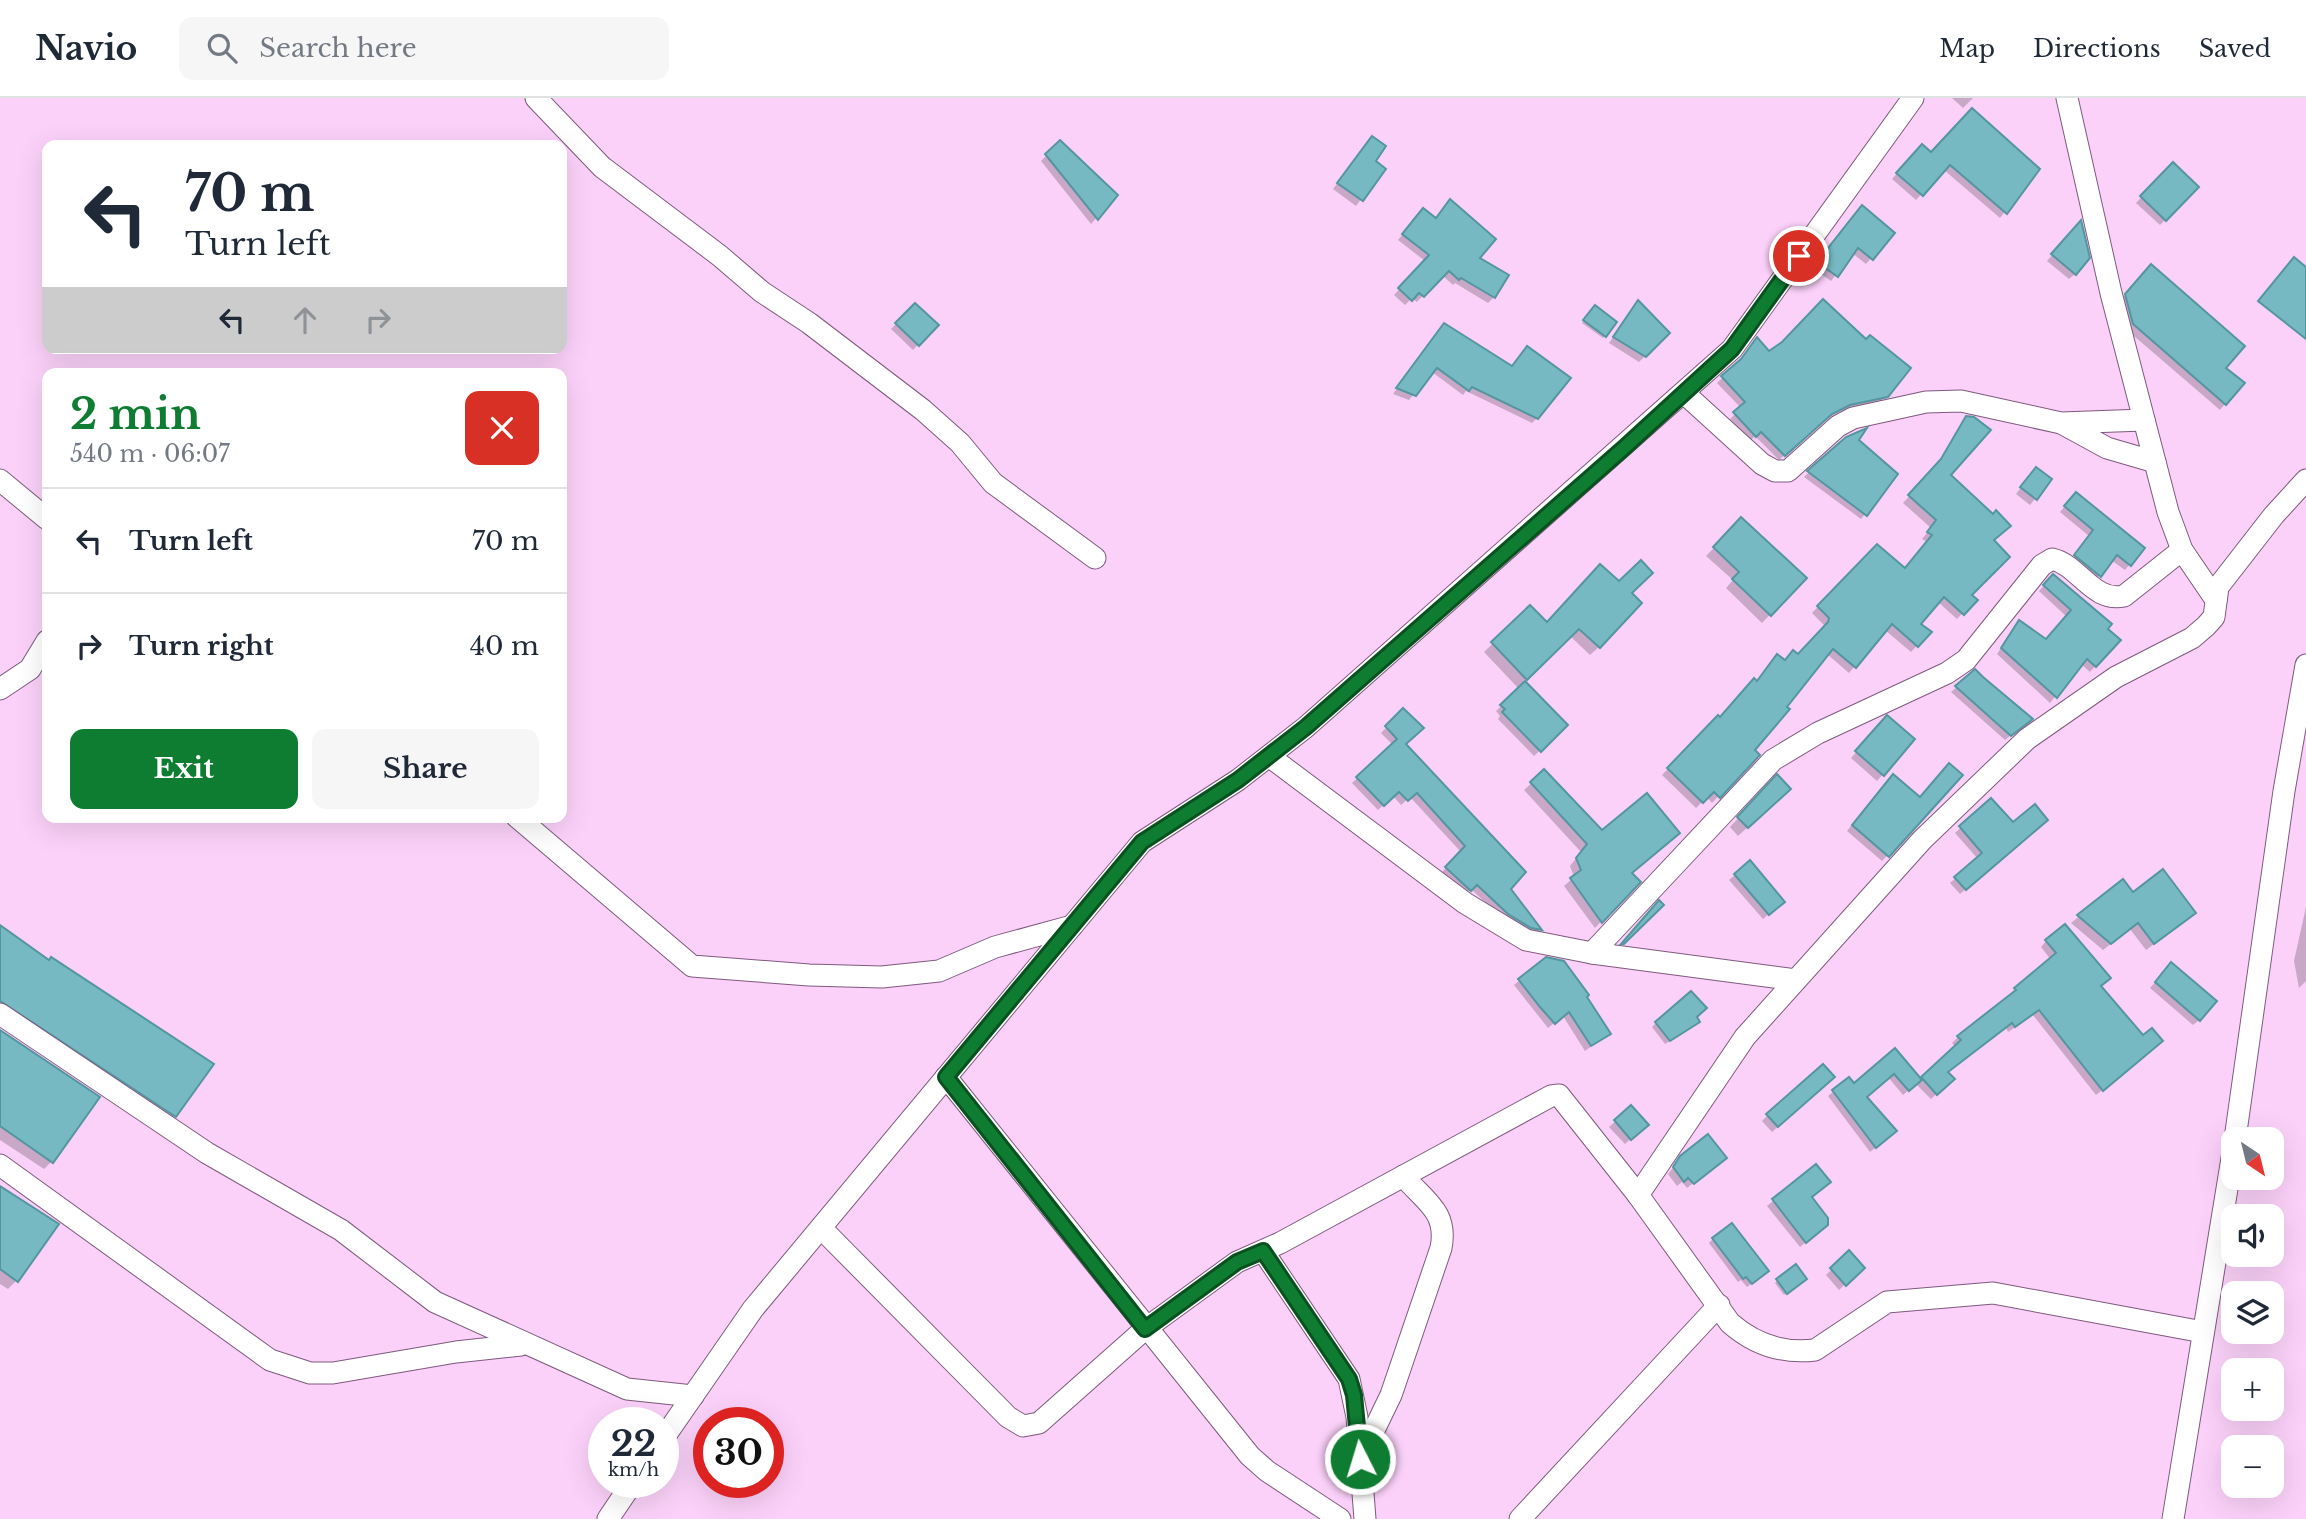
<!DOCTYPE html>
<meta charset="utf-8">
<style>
body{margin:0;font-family:"Libre Baskerville",serif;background:#f6f6f7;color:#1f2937;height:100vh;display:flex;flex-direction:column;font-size:26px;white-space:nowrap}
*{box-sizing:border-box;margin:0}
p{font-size:23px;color:#747a83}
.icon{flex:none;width:38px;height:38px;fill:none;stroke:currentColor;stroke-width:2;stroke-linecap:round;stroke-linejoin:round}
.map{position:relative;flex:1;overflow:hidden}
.sheet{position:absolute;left:42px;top:270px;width:525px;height:455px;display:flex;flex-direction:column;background:#fff;border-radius:14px;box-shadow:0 7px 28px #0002}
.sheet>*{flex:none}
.hud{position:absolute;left:42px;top:42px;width:525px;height:214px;border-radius:14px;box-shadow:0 7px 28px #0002;background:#fff;color:#1f2937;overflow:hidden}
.needle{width:46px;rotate:145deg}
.buttons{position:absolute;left:2221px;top:1029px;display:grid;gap:14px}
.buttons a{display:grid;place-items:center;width:63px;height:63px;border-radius:14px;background:#fff;box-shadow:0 7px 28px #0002;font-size:35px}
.speed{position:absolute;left:588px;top:1309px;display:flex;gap:14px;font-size:35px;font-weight:700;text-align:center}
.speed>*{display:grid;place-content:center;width:91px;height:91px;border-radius:50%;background:#fff;box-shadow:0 7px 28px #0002;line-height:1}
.speed small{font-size:18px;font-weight:400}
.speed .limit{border:10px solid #d22;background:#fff;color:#111}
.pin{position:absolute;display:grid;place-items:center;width:60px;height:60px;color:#fff;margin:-30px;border:4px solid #fff;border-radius:50%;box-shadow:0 2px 7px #0007}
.me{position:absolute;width:77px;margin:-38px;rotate:355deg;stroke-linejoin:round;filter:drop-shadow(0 0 5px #0008)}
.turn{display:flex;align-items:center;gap:24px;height:147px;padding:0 28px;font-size:32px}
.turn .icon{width:91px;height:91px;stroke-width:2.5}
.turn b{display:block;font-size:49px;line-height:60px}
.lanes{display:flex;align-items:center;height:66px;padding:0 28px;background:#0003;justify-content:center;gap:35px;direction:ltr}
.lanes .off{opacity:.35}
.round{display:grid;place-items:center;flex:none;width:74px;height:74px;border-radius:14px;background:#f6f6f7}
.overview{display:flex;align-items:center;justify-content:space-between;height:119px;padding:0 28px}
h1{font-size:42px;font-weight:700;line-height:52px;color:#0e7c31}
.primary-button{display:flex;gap:14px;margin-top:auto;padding:14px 28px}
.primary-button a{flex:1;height:80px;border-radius:14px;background:#0e7c31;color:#fff;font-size:28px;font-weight:700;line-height:80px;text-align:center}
.primary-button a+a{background:#f6f6f7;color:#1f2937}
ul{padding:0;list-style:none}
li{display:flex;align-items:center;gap:21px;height:105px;padding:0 28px;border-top:2px solid #e0e1e3}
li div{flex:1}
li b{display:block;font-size:26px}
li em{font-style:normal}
header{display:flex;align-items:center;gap:42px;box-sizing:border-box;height:98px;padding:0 35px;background:#fff;border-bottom:2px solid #e0e1e3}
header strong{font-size:33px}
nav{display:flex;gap:38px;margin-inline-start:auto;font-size:24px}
.search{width:490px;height:63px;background:#f6f6f7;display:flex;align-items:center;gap:18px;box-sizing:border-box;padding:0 24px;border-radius:14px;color:#747a83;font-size:26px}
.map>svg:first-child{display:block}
</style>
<header>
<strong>Navio</strong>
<div class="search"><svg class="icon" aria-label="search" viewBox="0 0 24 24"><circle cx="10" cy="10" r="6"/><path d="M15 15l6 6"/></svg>Search here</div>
<nav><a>Map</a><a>Directions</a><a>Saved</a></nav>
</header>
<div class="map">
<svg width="2306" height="1421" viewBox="0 0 2306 1421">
<rect width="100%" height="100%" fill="#fbd1f9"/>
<g fill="#0003">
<path d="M1952,0H1973L1963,10Z"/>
<path d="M1372,40L1373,64L1384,71L1356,108L1333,91Z"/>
<path d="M1060,44L1116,97L1091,126L1041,63Z"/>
<path d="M1916,53L1931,56L2037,71L2000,120L1944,72L1916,102L1892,81Z"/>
<path d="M2173,66L2197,89L2160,127L2136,105Z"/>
<path d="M1856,115L1893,135L1866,166L1852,155L1831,183L1812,170Z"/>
<path d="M1418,118L1477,160L1494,199L1488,205L1455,185L1453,187L1442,177L1417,204L1412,200L1405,207L1394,197L1425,163L1398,142Z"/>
<path d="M2076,130L2075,176L2069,181L2047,163Z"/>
<path d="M2145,174L2224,270L2242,285L2220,312L2127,232L2120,203Z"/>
<path d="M1638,204L1668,235L1639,264L1609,245Z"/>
<path d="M915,207L936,227L913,252L891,231Z"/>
<path d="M1593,211L1605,238L1603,240L1582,225Z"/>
<path d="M1439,233L1537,320L1532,325L1466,293L1463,297L1432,274L1409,302L1393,296Z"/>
<path d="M1866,243L1886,298L1880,304L1843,312L1825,321L1779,362L1755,338L1750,343L1730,321L1741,310L1717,285L1737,266L1768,255Z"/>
<path d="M1967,319L1949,378L1992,443L1970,497L1975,502L1957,521L1938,504L1919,526L1929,535L1911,554L1885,532L1849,575L1827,556L1752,652L1757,657L1712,705L1707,699L1696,710L1662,677L1718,619L1720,621L1756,585L1784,564L1798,558L1822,533L1824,527L1812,515L1877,448L1905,471L1927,444L1922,441L1931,430L1903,405L1936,369Z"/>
<path d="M1847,340L1857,342L1896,377L1861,421L1804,379Z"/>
<path d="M2030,377L2050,382L2030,407L2016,396Z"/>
<path d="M2071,401L2143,450L2125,472L2111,462L2094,483L2071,463L2089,438L2060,414Z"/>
<path d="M1741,422L1805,480L1762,525L1726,490L1733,482L1706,458Z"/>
<path d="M2053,478L2118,542L2090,574L2081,566L2050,605L1997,556L2019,524L2045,543L2067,519L2039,493Z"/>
<path d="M1629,495L1599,549L1590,557L1570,538L1523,583L1566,627L1534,658L1498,621L1500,618L1496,613L1519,591L1484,554L1530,509L1546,526Z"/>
<path d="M1975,574L2025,626L2005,642L1951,594Z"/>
<path d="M1403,612L1404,646L1540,832L1535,836L1503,821L1471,791L1464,797L1441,775L1461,754L1410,699L1401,707L1393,698L1378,712L1352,685L1393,647L1381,635Z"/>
<path d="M1882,625L1913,641L1877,683L1851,660Z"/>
<path d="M1544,674L1601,735L1638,784L1595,830L1564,788L1574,779L1570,768L1581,754L1524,692Z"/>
<path d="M1961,677L1882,763L1847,733L1887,683L1919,701Z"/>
<path d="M1777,679L1780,700L1738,738L1730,729Z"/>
<path d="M1991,702L2013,727H2040L1960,796L1950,785L1978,761L1955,735Z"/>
<path d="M1735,777L1777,809L1763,821L1729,782Z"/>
<path d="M2123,783L2133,796L2186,822L2146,852L2130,831L2103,852L2071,825Z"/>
<path d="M2306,809V883L2299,890L2294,863Z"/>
<path d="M0,829L175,1017L167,1025L0,913Z"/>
<path d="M2046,843L2100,888L2142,940L2155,949L2096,997L2033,917L2008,934L2006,930L1946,975L1952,981L1931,1001L1916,986L1903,997L1888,979L1865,999L1890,1038L1870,1054L1828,998L1849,981L1853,988L1895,953L1920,982L1956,949L1952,945L1958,939L2051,862L2041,849Z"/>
<path d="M2166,872L2199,922L2193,927L2150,890Z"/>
<path d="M1520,882L1585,898L1609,935L1585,953L1563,918L1548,930L1514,887Z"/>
<path d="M1695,919L1694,928L1665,946L1652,929L1656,925Z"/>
<path d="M0,934L52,1063L44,1071L0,1042Z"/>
<path d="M1827,985L1772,1034L1762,1023L1768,1017Z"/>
<path d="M1631,1009L1646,1027L1625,1046L1609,1029Z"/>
<path d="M1681,1059L1719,1065L1687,1090L1682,1084L1677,1088L1668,1076Z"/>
<path d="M1816,1068L1811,1100L1821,1132L1800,1149L1767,1108Z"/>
<path d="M0,1088L16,1183L8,1191L0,1186Z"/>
<path d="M1713,1141L1763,1177L1747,1189L1741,1182L1738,1184L1709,1145Z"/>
<path d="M1849,1155L1863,1169L1839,1192L1826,1177Z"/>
<path d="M1796,1169L1803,1183L1784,1197L1775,1185Z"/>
</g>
<g fill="#76b9c3" stroke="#5396a0" stroke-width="2">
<path d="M1972,10L2040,71L2007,116L1950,67L1923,98L1896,75L1922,46L1931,54Z"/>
<path d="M1372,38L1386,48L1376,63L1386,71L1363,103L1337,85Z"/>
<path d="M1060,42L1118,97L1098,122L1045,56Z"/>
<path d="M2173,64L2199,89L2166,123L2140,98Z"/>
<path d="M1450,101L1496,141L1480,160L1509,177L1495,200L1461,180L1459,182L1449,173L1424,199L1419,195L1412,203L1398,190L1429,157L1402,136L1423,110L1436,120Z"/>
<path d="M1862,107L1895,135L1873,162L1858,150L1838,179L1817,164Z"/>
<path d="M2081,122L2090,160L2076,177L2051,156Z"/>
<path d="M2294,159L2306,169V241L2258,203Z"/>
<path d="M2151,166L2245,248L2226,270L2245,285L2226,307L2133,226L2125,196Z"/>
<path d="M1823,201L1866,241L1870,237L1911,270L1888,299L1850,307L1832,316L1785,358L1761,334L1756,339L1733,314L1745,304L1721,278L1741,261L1757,239L1769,253L1782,244Z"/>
<path d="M1638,202L1670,235L1646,259L1613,239Z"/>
<path d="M915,205L939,227L919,248L895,225Z"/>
<path d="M1595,207L1617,224L1606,239L1583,222Z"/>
<path d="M1444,225L1512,268L1527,248L1571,280L1538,321L1472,289L1469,293L1437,270L1416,298L1396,290Z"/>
<path d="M1966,318L1974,319L1991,332L1951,377L1993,416L1996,412L2011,428L1994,442L2010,459L1972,497L1978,502L1964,517L1944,499L1921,526L1932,534L1918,549L1892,526L1856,570L1833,551L1787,609L1790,611L1755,652L1760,657L1720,700L1714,694L1703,705L1667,670L1718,617L1720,619L1754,580L1757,583L1777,556L1785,562L1793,552L1798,556L1828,524L1829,520L1817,508L1877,446L1905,470L1932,437L1927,434L1936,422L1908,397L1941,361Z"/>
<path d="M1867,330L1859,342L1898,376L1867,418L1807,373L1846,339Z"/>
<path d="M2036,369L2052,381L2037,402L2020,389Z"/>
<path d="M2076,394L2145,450L2131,468L2117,457L2101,479L2074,457L2093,432L2064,408Z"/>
<path d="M1741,419L1807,480L1771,518L1732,481L1739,474L1713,449Z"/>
<path d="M1641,462L1653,475L1632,495L1642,505L1600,550L1579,531L1527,582L1491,544L1530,507L1547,524L1600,466L1619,483Z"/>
<path d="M2053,476L2112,526L2108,531L2121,542L2096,569L2087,561L2057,600L2001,550L2019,522L2046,541L2071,512L2043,487Z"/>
<path d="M1975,571L1983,579L2033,621L2011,638L1955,588Z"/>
<path d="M1525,583L1568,627L1541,654L1502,614L1505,611L1500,607Z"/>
<path d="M1403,610L1424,630L1406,646L1526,774L1511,791L1542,832L1531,830L1508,816L1477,787L1471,793L1445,769L1465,748L1417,695L1408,703L1399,694L1384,708L1356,679L1397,641L1385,628Z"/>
<path d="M1887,617L1915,641L1884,678L1855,653Z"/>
<path d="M1949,665L1963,677L1889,759L1852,727L1893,676L1920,699Z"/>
<path d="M1544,671L1602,732L1647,695L1680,735L1632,775L1641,784L1602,825L1570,780L1581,772L1576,760L1587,746L1530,684Z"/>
<path d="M1777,676L1791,691L1748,730L1737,719Z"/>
<path d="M1991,700L2013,724L2035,706L2048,722L1966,792L1954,779L1982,755L1959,728Z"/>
<path d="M1750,762L1785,804L1769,817L1734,776Z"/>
<path d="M2163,771L2196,815L2154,846L2138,825L2111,846L2077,817L2123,781L2133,794Z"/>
<path d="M1659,802L1664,807L1624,846H1621Z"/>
<path d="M2065,826L2111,880L2101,888L2143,937L2152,930L2163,943L2103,993L2039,912L2015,929L2012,925L1948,974L1955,981L1937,997L1921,979L1961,942L1957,938L2016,892L2014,890L2056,855L2045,842Z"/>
<path d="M0,827L49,862L51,859L214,966L176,1019L0,903Z"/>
<path d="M1546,859L1564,863L1589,897L1587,899L1611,936L1591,948L1569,914L1555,926L1540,909L1518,881Z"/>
<path d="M2171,864L2217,903L2200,923L2155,884Z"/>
<path d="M1691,893L1707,910L1697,919L1700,924L1670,943L1655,924Z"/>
<path d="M0,932L100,999L53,1065L0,1028Z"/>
<path d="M1895,950L1922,982L1909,993L1894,976L1867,999L1897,1033L1876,1050L1832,992L1849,979L1854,985Z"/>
<path d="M1823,966L1835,979L1778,1029L1766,1016Z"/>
<path d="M1631,1007L1649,1027L1631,1042L1614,1022Z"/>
<path d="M1708,1036L1727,1060L1694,1086L1688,1080L1684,1084L1673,1069L1680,1058Z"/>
<path d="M1816,1066L1831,1084L1812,1099L1828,1120V1127L1806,1145L1772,1101Z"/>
<path d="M0,1088L59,1126L18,1184L0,1171Z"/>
<path d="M1732,1125L1769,1173L1752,1186L1746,1179L1743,1181L1712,1140Z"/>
<path d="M1849,1152L1865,1170L1846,1188L1830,1170Z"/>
<path d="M1796,1166L1807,1181L1787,1196L1776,1181Z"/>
</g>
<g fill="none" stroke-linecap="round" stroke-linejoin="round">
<g stroke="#7e5a7d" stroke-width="23">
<g id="street">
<path d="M536,0L602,69L720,158L762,194L809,225L923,312L960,345L993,385L1095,460"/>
<path d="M2067,0L2111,195L2168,414L2182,452L2216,502"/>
<path d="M1684,295L1762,366L1775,373H1788L1838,328L1853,320L1926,304L1961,303L2061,325L2144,322"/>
<path d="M2063,326L2107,350L2155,364"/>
<path d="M0,382L47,421"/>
<path d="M0,591L30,571L47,543"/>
<path d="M1270,659L1465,805L1526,842L1592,855L1796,882"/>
<path d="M517,719L692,868L809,877L882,879L939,873L995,849L1072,828"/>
<path d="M1592,855L1773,662L1818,635L1947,575L1966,562L2042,467L2052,461C2079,467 2093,505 2124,498L2182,452"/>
<path d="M0,916L207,1055L341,1132L435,1204L627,1291L693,1298"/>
<path d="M946,979L1250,1358L1267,1373L1340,1421"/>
<path d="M2235,1041L2284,693L2306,567"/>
<path d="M0,1067L270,1262L310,1275H333L456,1254L521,1247"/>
<path d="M1638,1097L1745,939L1922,742L2027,641L2116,579L2192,540L2206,528L2214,519L2218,489L2274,417L2306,382"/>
<path d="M821,1130L1008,1319L1023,1328L1039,1325L1145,1231L1237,1164L1280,1145L1551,998L1559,997L1638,1097L1730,1225C1754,1246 1782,1256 1815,1252L1887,1204L1993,1195L2203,1234"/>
<path d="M1263,1153L1349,1281L1357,1319L1365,1421"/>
<path d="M663,1341L753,1211L1142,744L1238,682L1306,629L1732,251L1913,0"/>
<path d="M1360,1361L1391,1297L1441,1150C1448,1114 1426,1104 1403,1078"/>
<path d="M608,1421L633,1384"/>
<path d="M1520,1421L1719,1207"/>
<path d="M2173,1421L2233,1054"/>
</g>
</g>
<use href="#street" stroke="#fff" stroke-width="21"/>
</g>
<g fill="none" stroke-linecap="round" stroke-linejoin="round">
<g stroke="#095120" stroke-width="18">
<path id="route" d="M1360,1361L1354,1297L1349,1281L1263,1153L1237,1164L1145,1231L946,979L1142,744L1238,682L1306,629L1625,349L1732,251L1799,158"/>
</g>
<use href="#route" stroke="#0e7c31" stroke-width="12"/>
</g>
</svg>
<div class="buttons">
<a><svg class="needle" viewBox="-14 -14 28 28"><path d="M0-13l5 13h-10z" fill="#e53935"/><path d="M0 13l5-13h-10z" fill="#747a83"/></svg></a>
<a><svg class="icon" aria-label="sound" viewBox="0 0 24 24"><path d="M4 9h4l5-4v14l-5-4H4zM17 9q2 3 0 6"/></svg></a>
<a><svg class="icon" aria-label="layers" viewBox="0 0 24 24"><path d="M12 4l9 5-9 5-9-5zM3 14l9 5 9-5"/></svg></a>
<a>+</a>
<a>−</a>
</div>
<div class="speed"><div>22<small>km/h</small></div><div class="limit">30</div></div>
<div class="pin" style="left:1799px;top:158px;background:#d93025"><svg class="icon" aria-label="arrive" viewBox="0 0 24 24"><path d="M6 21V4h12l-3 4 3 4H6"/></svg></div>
<svg class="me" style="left:1360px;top:1361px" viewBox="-20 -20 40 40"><circle r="17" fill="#0e7c31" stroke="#fff" stroke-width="3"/><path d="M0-11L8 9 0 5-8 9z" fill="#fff"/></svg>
<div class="hud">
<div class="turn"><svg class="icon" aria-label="left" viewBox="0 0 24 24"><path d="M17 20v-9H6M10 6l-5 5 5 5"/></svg><div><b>70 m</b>Turn left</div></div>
<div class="lanes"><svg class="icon" aria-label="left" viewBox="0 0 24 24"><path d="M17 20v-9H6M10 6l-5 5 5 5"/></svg><svg class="icon off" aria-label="ahead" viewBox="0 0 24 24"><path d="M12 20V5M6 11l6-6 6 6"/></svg><svg class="icon off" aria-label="right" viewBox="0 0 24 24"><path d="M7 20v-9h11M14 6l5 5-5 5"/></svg></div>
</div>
<section class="sheet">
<div class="overview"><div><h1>2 min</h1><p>540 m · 06:07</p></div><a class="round" style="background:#d93025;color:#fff"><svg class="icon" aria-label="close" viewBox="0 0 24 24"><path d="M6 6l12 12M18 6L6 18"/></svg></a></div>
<ul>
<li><svg class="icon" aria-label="left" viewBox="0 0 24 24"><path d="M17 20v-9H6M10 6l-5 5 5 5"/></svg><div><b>Turn left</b></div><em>70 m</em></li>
<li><svg class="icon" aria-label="right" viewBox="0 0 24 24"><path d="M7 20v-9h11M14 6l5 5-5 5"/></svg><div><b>Turn right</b></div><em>40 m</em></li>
</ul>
<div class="primary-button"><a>Exit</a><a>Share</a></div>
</section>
</div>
